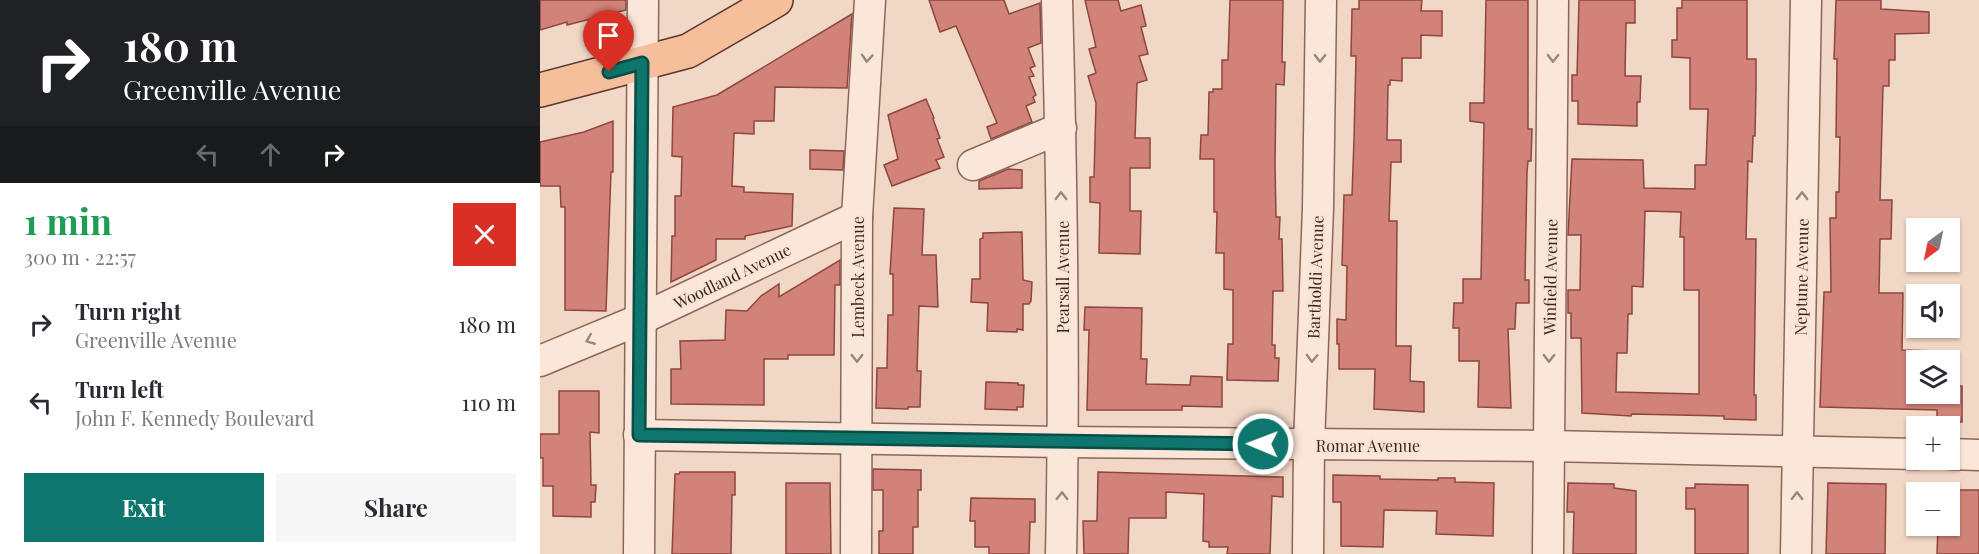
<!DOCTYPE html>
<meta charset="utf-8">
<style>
body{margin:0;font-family:"Playfair Display",serif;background:#f7f7f7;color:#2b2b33;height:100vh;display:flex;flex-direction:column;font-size:22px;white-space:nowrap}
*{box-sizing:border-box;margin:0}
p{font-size:20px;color:#7c7c81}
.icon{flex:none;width:33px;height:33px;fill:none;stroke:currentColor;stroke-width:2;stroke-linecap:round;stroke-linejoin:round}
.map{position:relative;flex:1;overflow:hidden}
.panel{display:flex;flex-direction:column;background:#fff;width:540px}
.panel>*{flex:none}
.hud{background:#202124;color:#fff;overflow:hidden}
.needle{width:39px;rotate:213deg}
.controls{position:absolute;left:1366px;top:218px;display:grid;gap:12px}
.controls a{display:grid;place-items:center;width:54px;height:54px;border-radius:0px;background:#fff;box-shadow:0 2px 4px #0004;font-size:30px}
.pin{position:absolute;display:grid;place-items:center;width:51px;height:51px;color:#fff;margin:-62px -26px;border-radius:50% 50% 50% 0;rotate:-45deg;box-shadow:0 0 6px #0007}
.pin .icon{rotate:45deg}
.me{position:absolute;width:66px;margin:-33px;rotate:271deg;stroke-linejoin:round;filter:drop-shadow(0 0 4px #0008)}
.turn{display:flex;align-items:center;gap:21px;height:126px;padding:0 24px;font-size:27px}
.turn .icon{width:78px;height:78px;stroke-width:2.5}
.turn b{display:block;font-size:42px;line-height:51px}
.lanes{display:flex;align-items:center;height:57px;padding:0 24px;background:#0003;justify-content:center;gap:30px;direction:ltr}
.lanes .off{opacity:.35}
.round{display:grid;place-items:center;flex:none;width:63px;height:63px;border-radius:0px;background:#f7f7f7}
.summary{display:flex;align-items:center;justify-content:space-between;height:102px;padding:0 24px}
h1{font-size:36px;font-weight:700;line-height:45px;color:#1e9e55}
.cta{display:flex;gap:12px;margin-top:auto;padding:12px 24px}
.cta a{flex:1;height:69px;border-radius:0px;background:#0f766e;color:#fff;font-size:24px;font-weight:700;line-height:69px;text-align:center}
.cta a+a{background:#f7f7f7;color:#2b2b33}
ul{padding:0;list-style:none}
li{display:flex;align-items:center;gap:18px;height:78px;padding:0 24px}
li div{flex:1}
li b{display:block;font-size:22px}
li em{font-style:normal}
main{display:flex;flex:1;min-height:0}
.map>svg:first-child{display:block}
</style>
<main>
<section class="panel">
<div class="hud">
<div class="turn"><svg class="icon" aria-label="right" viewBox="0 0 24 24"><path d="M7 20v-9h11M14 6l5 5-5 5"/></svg><div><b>180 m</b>Greenville Avenue</div></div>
<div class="lanes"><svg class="icon off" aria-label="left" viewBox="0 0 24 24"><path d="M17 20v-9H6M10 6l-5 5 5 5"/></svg><svg class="icon off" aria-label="ahead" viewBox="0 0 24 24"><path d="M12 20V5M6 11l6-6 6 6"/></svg><svg class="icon" aria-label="right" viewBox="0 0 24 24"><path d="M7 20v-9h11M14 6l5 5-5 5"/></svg></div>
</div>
<div class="summary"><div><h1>1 min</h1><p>300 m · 22:57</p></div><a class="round" style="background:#d93025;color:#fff"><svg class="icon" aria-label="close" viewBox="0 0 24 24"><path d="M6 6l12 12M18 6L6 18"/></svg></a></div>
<ul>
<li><svg class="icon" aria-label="right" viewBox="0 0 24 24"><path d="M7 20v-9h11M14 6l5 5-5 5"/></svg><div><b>Turn right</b><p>Greenville Avenue</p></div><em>180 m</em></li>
<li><svg class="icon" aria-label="left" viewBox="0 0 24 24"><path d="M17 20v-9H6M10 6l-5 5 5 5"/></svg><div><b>Turn left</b><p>John F. Kennedy Boulevard</p></div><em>110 m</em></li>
</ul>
<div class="cta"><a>Exit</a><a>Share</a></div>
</section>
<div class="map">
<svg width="1439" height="554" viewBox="0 0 1439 554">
<rect width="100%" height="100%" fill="#f1d7c5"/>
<g fill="#d18379" stroke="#8e463e" stroke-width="1.5" fill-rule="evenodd">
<path d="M0,0H86V10L27,25V22L0,30Z"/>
<path d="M389,0H464L469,14L500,3L501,43L488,48L495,66L490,68L494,76L489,77L496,95L493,97L495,102L486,106L492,122L451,139L447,127L457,123L416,26L400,32Z"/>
<path d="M545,0H578L581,11L601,5L606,26L601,27L608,54L599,56L607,80L597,83L595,138H610V168H590V211H601L600,254L559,253L560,203L550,202V177H554L556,103L548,76L556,73L549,49L556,47Z"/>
<path d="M690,0H743L742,62H745L744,85L736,84L735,165L736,217H740L739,239H742L743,291H733L732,345H735V358H739L738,381L687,380L688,344H693V290L684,289V253H676L677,212H674V159H660L661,135H668L669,92H673V89H682V60H688Z"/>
<path d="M819,0H882L881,11H902V36L881,35V58H862V81L850,80V85H848L847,140H861V162H851L849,221H857L856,346H871L870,381L884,382V412L834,409L835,369H799V344H797V319L806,320L807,266L802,265L804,195H812L814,139L816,56H811L812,9H819Z"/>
<path d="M946,0H988V129H992L991,161H988L987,173L985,280H989V303H976L975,329H968L971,408L938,407L939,361H919V328H913L914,303H923V279H941L944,123L930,121V103H944Z"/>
<path d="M1039,0H1095V23H1086L1085,76H1101L1100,102H1097V126L1038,124V101H1032V75H1037Z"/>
<path d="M1142,0H1207V59H1216V86L1215,136H1213L1212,162L1208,161L1206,239H1216L1214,395H1216V420L1184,419V416L1092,414L1091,416L1042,413L1041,338H1031V313H1028V290H1040L1041,235H1028L1032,159L1103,160L1104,188L1155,189V165H1166L1168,109H1150V58L1132,57V40H1137V8H1142ZM1105,211L1141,212L1140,237H1144V290H1159V394L1076,392L1077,353H1087L1088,314H1092V286L1103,287Z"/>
<path d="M1296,0H1341V9L1389,12V33L1355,34V60H1349V86H1343L1340,200H1352L1351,239H1340L1339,293H1363L1362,350L1397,351V360H1377V393H1410V386H1422V422H1397V410L1280,407L1284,292H1291L1290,218H1296V192H1299L1300,137H1296L1297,59H1294Z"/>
<path d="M312,14L307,88L235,87L234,121H214V134L194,133L192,186L204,187V192L253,194L252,226L205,236V239H176V260L131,282L132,236H135V196H141L142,157L132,156L133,107L177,95Z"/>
<path d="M386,99L394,118L393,119L400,138L397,139L404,157L396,160L400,168L352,186L344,165L358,159L348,115Z"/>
<path d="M73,121V172H71L66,311L25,310V207H21L20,186H0V142L44,132Z"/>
<path d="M270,150L304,151L303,170L270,169Z"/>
<path d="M468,169L482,170V188L439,189V181Z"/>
<path d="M354,208L384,209L382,255H396L398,307L379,306L377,371H381L380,407H368V409L336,408L337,368H347L348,315H353V274H350Z"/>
<path d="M482,232L483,280L492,282L491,301L489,304H483V330L477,329V332L447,331L448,303L431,302L432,279H440V239L443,238V233Z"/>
<path d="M300,260V285H295L294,355H248V359H224V405L131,404V369H141L140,341L185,340L186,310L207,311L221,296L239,284V297Z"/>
<path d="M545,307L602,308L601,359H607L606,384L650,385L651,376L682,377V407L642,406V410H547L549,330H544Z"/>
<path d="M446,382L478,383V385H484L483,407H477V410L445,409Z"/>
<path d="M19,391H59V433L50,432L51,485H56L55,502H51V517L13,516V486H3V458H0V434H19Z"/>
<path d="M333,469L381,470V490H378V527H373V554H339V531H343V490H333Z"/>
<path d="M140,472H195V495H192L191,554H132L135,474H139Z"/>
<path d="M558,472L743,477V497L732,496L730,554H687L688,547H669V542L663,541L664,494L626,492V518H589L588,554H544L543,521H557Z"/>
<path d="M793,475L840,476V479L898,480V478H915V482L954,483L953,536L896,534L897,511L844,510L843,547L801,546V502H793Z"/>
<path d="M246,483H290L291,554H246Z"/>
<path d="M1028,483L1074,484V488L1096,491V554H1033L1034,512H1027Z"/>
<path d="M1288,483L1346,484L1345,554H1286Z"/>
<path d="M1155,484L1208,485V554H1155V509H1146V488H1155Z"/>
<path d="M1398,490H1439V554H1397L1398,525H1410V492H1398Z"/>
<path d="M431,498L495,499V522H490L489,554H449V547H435V521H430Z"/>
</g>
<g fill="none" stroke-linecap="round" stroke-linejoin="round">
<g stroke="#8d6659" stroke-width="33">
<g id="minor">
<path d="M517,0C522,185 525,369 521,554"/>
<path d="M433,165L521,128"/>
<path d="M0,361L101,319L317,217"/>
<path d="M99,435L523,442L1008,446L1377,454"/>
<path d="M1410,454L1439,455"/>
<path d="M99,554L103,0"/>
<path d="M316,554L317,217L330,0"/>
<path d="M768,554L769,445L778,208L781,0"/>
<path d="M1008,554L1013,0"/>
<path d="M1256,554L1266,0"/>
</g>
</g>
<g stroke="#5b362e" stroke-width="36">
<path id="major" d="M0,90L148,51L236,0"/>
</g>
<use href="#minor" stroke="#fbe7d9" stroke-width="30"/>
<use href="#major" stroke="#f6bf9b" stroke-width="33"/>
</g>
<defs><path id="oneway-chevron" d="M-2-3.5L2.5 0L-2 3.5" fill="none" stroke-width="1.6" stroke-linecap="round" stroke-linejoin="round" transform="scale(1.5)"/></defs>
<g stroke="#9c867c">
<use href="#oneway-chevron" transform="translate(327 58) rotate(94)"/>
<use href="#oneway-chevron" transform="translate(780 58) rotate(91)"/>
<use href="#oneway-chevron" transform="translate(1013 58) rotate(91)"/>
<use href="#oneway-chevron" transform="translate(521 196) rotate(-90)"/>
<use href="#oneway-chevron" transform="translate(1262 196) rotate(-89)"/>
<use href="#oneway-chevron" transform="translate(50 340) rotate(158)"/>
<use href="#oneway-chevron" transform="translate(317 358) rotate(90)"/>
<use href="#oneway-chevron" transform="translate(772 358) rotate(92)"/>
<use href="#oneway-chevron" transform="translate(1009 358) rotate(91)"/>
<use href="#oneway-chevron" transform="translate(522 496) rotate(-89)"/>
<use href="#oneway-chevron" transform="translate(1257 496) rotate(-89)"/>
</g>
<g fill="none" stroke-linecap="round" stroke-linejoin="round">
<g stroke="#0a4d48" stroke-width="15">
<path id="route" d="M69,72L102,63L99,435L723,444"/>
</g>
<use href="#route" stroke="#0f766e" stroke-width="10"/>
</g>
<g text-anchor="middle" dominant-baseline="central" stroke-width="4.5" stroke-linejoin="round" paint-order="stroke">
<g font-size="16" fill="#3c241e" stroke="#f8e3d5">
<text transform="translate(192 276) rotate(-26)">Woodland Avenue</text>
<text transform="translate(317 277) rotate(-90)">Lembeck Avenue</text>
<text transform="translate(522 277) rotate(-90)">Pearsall Avenue</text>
<text transform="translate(775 277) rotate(-88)">Bartholdi Avenue</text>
<text transform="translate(1010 277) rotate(-89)">Winfield Avenue</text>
<text transform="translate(1261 277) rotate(-89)">Neptune Avenue</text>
<text x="828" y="445">Romar Avenue</text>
</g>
</g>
</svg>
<div class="controls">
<a><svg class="needle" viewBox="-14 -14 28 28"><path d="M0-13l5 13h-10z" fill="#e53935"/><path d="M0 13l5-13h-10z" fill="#7c7c81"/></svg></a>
<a><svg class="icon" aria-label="sound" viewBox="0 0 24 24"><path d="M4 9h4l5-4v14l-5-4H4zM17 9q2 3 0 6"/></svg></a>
<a><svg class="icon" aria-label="layers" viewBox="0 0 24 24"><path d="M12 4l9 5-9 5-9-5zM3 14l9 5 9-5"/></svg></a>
<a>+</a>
<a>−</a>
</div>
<div class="pin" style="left:69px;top:72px;background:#d93025"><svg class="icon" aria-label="arrive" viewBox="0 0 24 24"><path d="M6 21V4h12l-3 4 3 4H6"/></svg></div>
<svg class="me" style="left:723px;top:444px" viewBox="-20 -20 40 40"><circle r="17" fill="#0f766e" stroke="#fff" stroke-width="3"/><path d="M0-11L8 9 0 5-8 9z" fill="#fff"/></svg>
</div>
</main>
